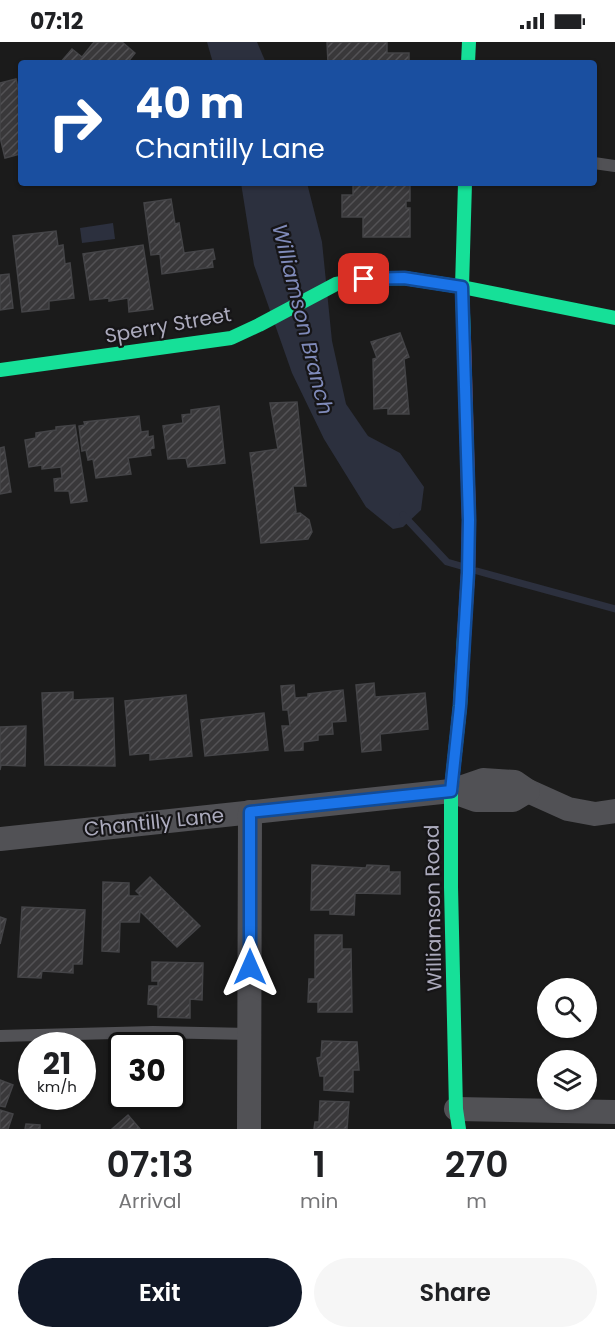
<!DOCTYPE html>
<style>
body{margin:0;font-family:Poppins,sans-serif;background:#f6f6f6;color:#202124;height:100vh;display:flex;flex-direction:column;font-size:22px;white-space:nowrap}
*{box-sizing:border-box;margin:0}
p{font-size:20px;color:#757577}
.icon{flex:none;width:33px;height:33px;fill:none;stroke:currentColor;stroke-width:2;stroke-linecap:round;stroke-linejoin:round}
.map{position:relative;height:1087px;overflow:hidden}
.side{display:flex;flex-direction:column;background:#fff;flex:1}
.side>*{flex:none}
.top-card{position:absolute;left:18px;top:18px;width:579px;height:126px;border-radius:6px;box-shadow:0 2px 4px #0004;background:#1a4fa0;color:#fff;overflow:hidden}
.controls{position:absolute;left:537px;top:936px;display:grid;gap:12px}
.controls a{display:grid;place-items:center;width:60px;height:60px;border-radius:50%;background:#fff;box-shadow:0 2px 4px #0004;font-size:30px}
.speed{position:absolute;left:18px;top:990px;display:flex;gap:12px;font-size:30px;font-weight:700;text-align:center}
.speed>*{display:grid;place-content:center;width:78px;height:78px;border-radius:50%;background:#fff;box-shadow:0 2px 4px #0004;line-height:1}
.speed small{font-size:15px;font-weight:400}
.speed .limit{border:3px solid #111;border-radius:9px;background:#fff;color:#111}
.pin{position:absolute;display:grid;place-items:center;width:51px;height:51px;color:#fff;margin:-26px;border-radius:12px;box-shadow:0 3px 9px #0006}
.me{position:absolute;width:66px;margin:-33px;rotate:0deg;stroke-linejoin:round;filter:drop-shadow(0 0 4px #0008)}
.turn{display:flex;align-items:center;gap:21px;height:126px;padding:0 18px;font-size:27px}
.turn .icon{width:78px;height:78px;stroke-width:2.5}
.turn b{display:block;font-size:42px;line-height:51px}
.eta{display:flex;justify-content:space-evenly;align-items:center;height:102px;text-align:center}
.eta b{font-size:36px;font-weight:600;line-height:42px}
.cta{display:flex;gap:12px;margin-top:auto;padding:12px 18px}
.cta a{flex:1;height:69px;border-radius:36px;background:#111827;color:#fff;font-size:24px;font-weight:600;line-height:69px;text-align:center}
.cta a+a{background:#f6f6f6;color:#202124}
.status{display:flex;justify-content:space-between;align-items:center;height:42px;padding:0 30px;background:#fff;direction:ltr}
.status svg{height:16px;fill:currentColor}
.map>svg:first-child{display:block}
</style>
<div class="status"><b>07:12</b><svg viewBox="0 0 49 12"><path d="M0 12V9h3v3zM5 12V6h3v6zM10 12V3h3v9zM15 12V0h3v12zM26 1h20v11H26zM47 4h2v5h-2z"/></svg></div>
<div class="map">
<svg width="615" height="1087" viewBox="0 0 615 1087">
<defs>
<pattern id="building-hatch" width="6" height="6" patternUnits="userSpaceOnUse" patternTransform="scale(1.5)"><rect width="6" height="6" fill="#39383a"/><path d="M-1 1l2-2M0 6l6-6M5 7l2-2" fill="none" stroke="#535255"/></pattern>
</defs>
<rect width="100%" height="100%" fill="#1b1b1b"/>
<g fill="#2c303e">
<path d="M207,0H257L266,21H213Z"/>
<path d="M241,141H307L322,200L332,299L346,362L368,394L400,411L424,445L421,468L403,485L393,487L366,465L324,397L292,331L254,223Z"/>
<path d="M113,181L115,197L82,201L80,186Z"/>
</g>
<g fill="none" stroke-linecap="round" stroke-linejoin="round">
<g stroke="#2c303e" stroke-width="7">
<path d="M403,473L447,520L461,524"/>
<path d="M477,529L615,567"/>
</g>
</g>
<g fill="url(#building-hatch)" stroke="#444447" stroke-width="1.5">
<path d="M94,0H122L135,11L127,21H60L72,7L82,15Z"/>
<path d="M327,0H387V11H409V21H328Z"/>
<path d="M16,37L21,60V115L20,112L5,116L0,95V41Z"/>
<path d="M353,141H410V159H406V166H410V195H363V175H342V153H353Z"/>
<path d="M171,157L175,182L179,181L184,211L213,207L215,217L212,218L213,225L162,232L160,212L151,213L144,161Z"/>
<path d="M56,189L58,204L63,203L65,222L70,221L74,256L49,259V267L22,270L13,194Z"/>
<path d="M143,203L153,267L129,270L128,256L109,259V256L90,258L83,212Z"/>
<path d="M9,232L13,266L0,268V233Z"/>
<path d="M400,291L409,315L404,317L409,372H388V366L374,367L373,317L377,316L371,300Z"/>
<path d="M297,360L306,444H293L296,470L293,472L300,471L309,478L312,490L308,497L261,501L250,411L278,407L270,361Z"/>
<path d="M219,364L225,421L188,425L186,416L168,417L163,384L183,381L182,373L191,372V368Z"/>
<path d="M139,374L141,390L148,389V395L153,394L154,406L150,407L151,413L128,416L131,432L96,436L93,417L88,418L86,408L82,409L79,384L85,383L84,380Z"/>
<path d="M75,383L87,459L71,461L69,449H55L54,437L62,436L61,425L42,427V423L29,425L25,398L36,396V391L56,388V385Z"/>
<path d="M4,405L11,450L0,452V406Z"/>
<path d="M374,641L375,655L425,651L428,687L380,692L381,708L362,710L356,643Z"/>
<path d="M294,643L295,656L308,655V652L343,648L346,679L332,680L333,692L318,693V698L303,700V708L285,709L282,684H290L288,668H283L281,644Z"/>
<path d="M73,650V658L113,656L115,724L45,723L42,651Z"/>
<path d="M186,653L192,714L150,718V711L130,713L125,659Z"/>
<path d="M264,671L268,708L205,714L201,678Z"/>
<path d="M26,684L25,724L1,723L0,728V685Z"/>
<path d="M312,823L366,826L367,823L389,824V830H400V852L355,851L354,873L330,872V868H311Z"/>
<path d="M150,835L200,884L177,905L140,869L139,880H120L119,910L102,909L103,840L129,841V854H141L136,849Z"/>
<path d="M22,865L85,868L82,922H73V931L42,929L41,936L18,935Z"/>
<path d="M0,875L6,877L0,902Z"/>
<path d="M315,893H342V907H351L352,970H318V960H308L309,937H315Z"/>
<path d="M152,920L203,921L202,958L190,957V976L158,975V963L148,962L149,944H158V939H152Z"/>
<path d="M322,999L357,1000L359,1028H353V1050L324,1048V1034H320L317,1016L321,1015Z"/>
<path d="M0,1038L13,1043L5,1065L0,1064Z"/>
<path d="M320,1059L349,1060L347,1087H314L315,1080H319Z"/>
<path d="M0,1068L13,1072L8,1087H0Z"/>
<path d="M128,1073L140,1087H112Z"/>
<path d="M26,1082L40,1083V1087H25Z"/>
</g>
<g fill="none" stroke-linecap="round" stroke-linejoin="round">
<g stroke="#515155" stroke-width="12">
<path d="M594,121L615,124"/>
<path d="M0,994L153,990L250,992"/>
</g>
<g stroke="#515155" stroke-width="24">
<path d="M528,749L568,767L595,772L615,769"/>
<path d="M0,797L451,749L483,738L515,740L528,749L513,758H476L451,749"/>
<path d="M456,1067L615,1070"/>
<path d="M249,1087L250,770"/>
</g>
<g stroke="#16e098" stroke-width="14">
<path d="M468,21L469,0"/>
<path d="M464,297L462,245L465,141"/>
<path d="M0,328L231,296L259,283L336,242L364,237L404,236L462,245L615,276"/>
<path d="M459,1087L456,1067L451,845V749L460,664L464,595"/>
</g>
<path stroke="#f24e42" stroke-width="14" d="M464,297L469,478L468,531L464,595"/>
</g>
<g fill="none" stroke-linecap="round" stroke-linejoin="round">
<g stroke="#114b97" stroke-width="15">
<path id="route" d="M250,925V770L451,749L460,664L468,531L469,478L462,245L404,236L364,237"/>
</g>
<use href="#route" stroke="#1a73e8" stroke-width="10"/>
</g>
<g text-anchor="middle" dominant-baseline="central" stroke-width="4.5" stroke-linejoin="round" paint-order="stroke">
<g font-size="20" fill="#acabbd" stroke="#161517">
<text transform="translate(168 283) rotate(-10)">Sperry Street</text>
<text transform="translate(154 780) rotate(-6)">Chantilly Lane</text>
<text transform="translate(433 866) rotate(-91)">Williamson Road</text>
</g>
<g font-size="21" font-style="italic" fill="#808bba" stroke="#161517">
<text transform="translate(303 277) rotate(76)">Williamson Branch</text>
</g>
</g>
</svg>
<div class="controls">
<a><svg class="icon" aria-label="search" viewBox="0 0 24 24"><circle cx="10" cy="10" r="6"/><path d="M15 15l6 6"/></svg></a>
<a><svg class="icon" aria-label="layers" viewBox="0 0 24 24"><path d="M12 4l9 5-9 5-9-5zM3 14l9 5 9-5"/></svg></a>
</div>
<div class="speed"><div>21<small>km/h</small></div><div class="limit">30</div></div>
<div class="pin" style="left:364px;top:237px;background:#d93025"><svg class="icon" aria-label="arrive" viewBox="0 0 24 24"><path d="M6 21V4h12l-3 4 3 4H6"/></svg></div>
<svg class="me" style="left:250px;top:925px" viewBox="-20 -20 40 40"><path d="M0-17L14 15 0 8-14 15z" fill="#1a73e8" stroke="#fff" stroke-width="4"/></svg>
<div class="top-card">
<div class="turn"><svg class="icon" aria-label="right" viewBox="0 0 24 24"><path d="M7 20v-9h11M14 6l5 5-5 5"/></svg><div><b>40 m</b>Chantilly Lane</div></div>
</div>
</div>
<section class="side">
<div class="eta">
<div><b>07:13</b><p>Arrival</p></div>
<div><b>1</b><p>min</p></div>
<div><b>270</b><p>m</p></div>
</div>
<div class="cta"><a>Exit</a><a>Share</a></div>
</section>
